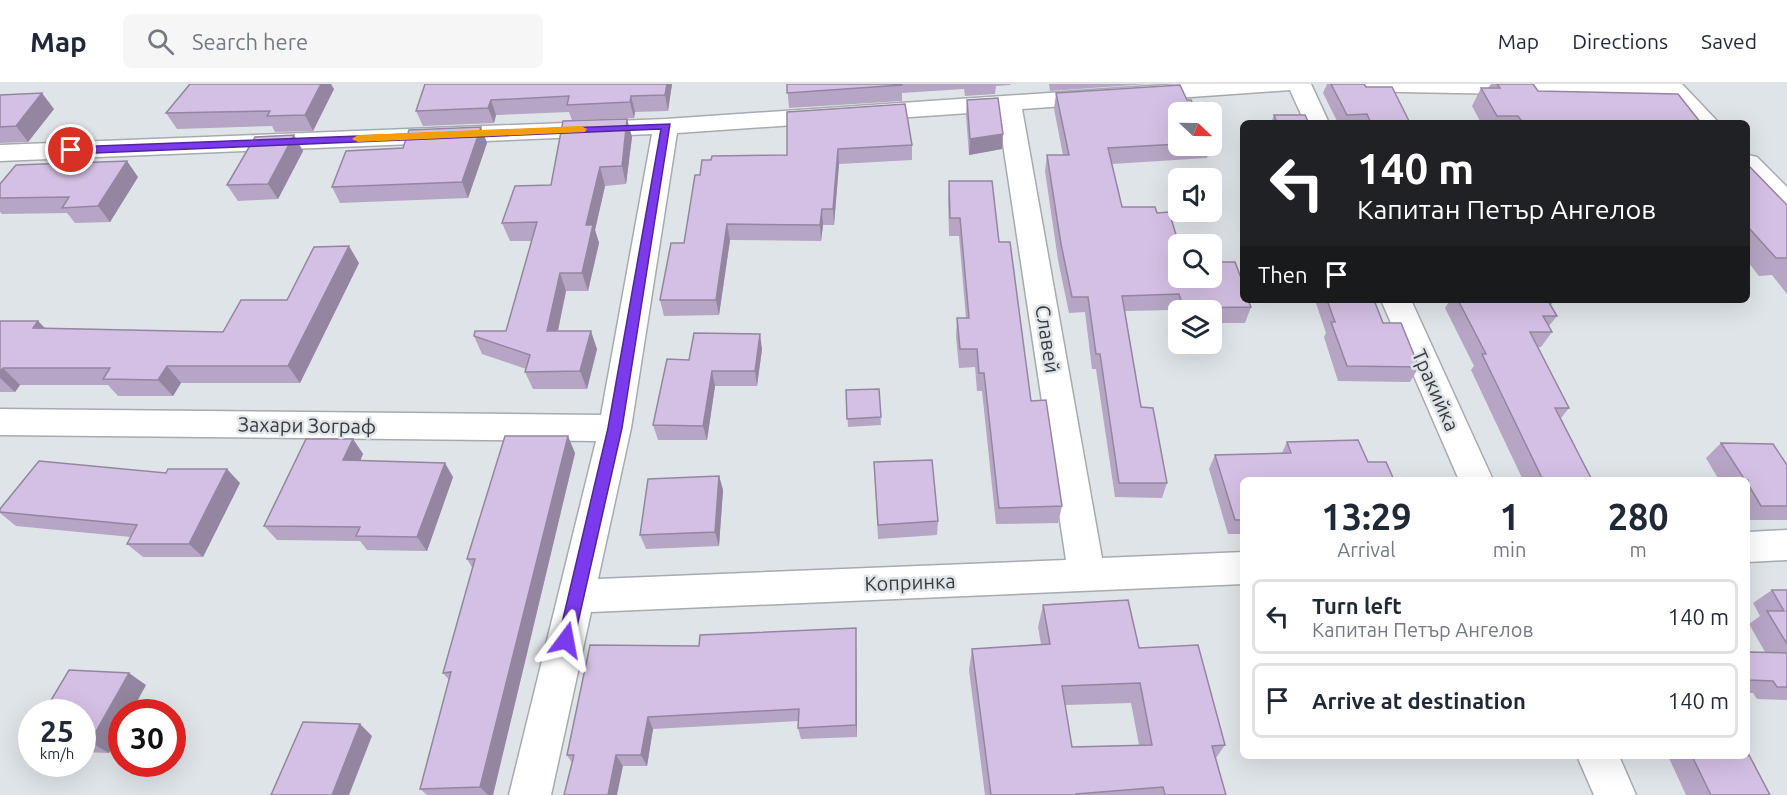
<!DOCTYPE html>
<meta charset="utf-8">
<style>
body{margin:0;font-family:Ubuntu,sans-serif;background:#f6f6f7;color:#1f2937;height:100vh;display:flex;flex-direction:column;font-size:22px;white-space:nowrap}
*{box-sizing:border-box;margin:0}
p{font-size:20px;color:#747a83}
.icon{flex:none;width:33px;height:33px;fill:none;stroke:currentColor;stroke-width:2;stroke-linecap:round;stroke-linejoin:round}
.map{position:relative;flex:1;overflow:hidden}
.details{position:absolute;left:1240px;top:393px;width:510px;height:282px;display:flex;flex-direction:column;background:#fff;border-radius:9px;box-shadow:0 6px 24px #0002}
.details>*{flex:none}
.hud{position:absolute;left:1240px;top:36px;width:510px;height:183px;border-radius:9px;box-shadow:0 6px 24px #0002;background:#202124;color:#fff;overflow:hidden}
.needle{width:39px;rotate:112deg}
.fabs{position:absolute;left:1168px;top:18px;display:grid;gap:12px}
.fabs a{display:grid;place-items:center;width:54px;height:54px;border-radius:9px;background:#fff;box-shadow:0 6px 24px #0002;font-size:30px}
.speed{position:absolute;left:18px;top:615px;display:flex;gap:12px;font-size:30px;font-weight:700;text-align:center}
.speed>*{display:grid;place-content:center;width:78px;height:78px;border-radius:50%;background:#fff;box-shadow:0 6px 24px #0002;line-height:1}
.speed small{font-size:15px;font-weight:400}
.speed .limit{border:9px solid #d22;background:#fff;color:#111}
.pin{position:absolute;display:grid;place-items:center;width:51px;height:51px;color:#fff;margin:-26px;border:3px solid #fff;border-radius:50%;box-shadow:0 2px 6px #0007}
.me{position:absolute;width:66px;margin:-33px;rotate:13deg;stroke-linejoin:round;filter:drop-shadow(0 0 4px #0008)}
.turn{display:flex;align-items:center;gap:21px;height:126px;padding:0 18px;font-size:27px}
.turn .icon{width:78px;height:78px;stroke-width:2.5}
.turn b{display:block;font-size:42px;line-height:51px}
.then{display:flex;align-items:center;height:57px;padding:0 18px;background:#0003;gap:12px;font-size:22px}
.eta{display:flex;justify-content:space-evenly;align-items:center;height:102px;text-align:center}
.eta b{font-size:36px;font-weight:600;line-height:42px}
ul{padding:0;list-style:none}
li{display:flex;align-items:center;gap:18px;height:75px;margin:0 12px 9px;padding:0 6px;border:3px solid #e0e1e3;border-radius:9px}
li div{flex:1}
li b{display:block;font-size:22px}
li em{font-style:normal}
header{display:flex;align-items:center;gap:36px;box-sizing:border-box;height:84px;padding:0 30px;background:#fff;border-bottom:2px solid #e0e1e3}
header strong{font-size:28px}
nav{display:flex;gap:33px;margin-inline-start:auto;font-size:21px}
.search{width:420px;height:54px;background:#f6f6f7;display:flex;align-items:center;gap:15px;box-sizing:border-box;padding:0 21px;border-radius:9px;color:#747a83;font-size:22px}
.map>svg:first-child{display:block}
</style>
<header>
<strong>Map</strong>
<div class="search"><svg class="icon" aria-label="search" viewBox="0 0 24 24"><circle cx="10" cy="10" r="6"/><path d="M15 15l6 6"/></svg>Search here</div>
<nav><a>Map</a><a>Directions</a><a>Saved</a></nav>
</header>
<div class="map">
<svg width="1787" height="711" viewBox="0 0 1787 711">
<rect width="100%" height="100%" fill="#dfe4e9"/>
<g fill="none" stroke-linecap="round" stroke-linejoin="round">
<g stroke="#a6abb0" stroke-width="3">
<g id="minor">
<path d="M1181,0H1311L1329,39H1305L1290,6L1022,25L1102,474L1244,468V500L591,528L551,711H509L596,357L0,351V325L601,331L652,50L0,77V61L666,35ZM998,27L1066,476L598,495L631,344L677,49Z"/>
<path d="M1333,0H1682L1719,39H1693L1667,13L1345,7L1337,5Z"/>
<path d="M1748,71L1757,73L1787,103V128L1778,125L1748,94Z"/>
<path d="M1381,216H1411L1493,396H1459Z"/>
<path d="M1787,446V476L1748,478V448Z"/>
<path d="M1577,672H1619L1636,711H1594Z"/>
</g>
</g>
<use href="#minor" fill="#fff" fill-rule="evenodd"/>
</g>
<g fill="#b6a5c4" fill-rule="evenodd">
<path d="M425,0H672L668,27L635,28L634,34L572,36L569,28L496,31L494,39L423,42L416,27Z"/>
<path d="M787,0H1011L1010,1L996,2L995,10L965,12L964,5L902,9V17L789,24Z"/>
<path d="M1049,0H1148L1050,7Z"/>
<path d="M1327,0H1364L1366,3L1410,39H1338L1323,9Z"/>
<path d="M1491,0H1533L1538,7L1701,39H1481L1472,22L1481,4H1488Z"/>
<path d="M334,5L313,47L275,48L272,42L177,45L166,29Z"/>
<path d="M1056,9L1179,28V62H1211L1207,74L1112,80L1122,123L1179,194L1251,223L1245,239H1212V226H1179V240H1178L1174,226L1125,227L1141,323L1167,399L1162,414L1115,413L1096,285H1092L1085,228L1069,229L1058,176L1045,87L1047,71H1063L1054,25Z"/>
<path d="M0,11L54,25L28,58L0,59Z"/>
<path d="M967,16L1002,65L969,71L966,31Z"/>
<path d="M787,28L912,61V76L839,80L834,141H823L821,157L730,156L719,231L664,232L660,216L684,159L787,71Z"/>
<path d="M1274,31L1309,39H1271Z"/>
<path d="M627,35L632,53L626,100L605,102L595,146L599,159L588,207H566L558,247L597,265L587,305H533L525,288L526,285L482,270L474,252L506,247L532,157H510L502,139L551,101Z"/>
<path d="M487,59L468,114L340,119L332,103L403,64Z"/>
<path d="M303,67L278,115L238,117L227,101Z"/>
<path d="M1748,83L1787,121V210L1772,191L1759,192L1748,178Z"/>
<path d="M138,93L110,138L75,139L67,129L2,130L0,128V100Z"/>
<path d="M949,97L999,158L1031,317L1062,422L1058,439L996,440L982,307H977L975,283L959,284L956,252L957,234H966L959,152H949L948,115Z"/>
<path d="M359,179L300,299H181L173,312H118L108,301H20L15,308H0V237H38L45,244L223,248Z"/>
<path d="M1315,216H1374L1383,239L1419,283L1410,298L1338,297L1324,253L1326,249Z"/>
<path d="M1450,216H1553L1554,217L1551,221L1557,232L1549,242L1552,248L1541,263H1538L1569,324L1561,334L1592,396H1523L1471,286L1474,282L1445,224Z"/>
<path d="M762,265L757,302H715L707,356H658L653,341L689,276Z"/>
<path d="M879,305L881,341L848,343L846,306Z"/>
<path d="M353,355L363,370L360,377L453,393L427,467L367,466L360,457L277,456L264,442Z"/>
<path d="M1287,358L1368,378L1244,396V450H1228L1209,385L1215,371L1282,369Z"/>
<path d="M1721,359L1787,381V436H1748V396H1719L1706,374Z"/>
<path d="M575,369L493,711H427L420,705L449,596L443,589L473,485L467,475Z"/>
<path d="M874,378L938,437L937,451L878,455Z"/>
<path d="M719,392L723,406L719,462L646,465L640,451Z"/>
<path d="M240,399L203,473H143L127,460L131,453L16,442L0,429V425Z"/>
<path d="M1772,506H1787V616L1757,615L1753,609H1748V568H1765L1749,540L1760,532L1753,519Z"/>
<path d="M1043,521L1139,564L1225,661L1216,674L1226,711H985L969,586L972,565L1041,560L1038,543ZM1131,619L1139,661L1072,663L1065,621Z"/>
<path d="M856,556L857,653L801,655L798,644L799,637L653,645L647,682H623L572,679L567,671L699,562Z"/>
<path d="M146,601L109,669L82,668V628Z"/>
<path d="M1668,672H1748L1770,711H1686Z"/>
</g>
<g fill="#9486a0">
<path d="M321,0H331L334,5L313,47L305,31Z"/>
<path d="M667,0H672L668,27L665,11Z"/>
<path d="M42,9L54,25L28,58L16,42Z"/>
<path d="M631,12L635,28L634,34L630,18Z"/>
<path d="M491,16L496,31L494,39L488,24Z"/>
<path d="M627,35L632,53L626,100L622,82Z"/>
<path d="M481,43L487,59L468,114L462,98Z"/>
<path d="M1003,50L1002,65L969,71L970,55Z"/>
<path d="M294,51L303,67L278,115L268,100Z"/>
<path d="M838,65L839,80L834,141L833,125Z"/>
<path d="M127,77L138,93L110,138L98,122Z"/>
<path d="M600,83L605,102L595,146L599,159L588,207L582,189L586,141Z"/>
<path d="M822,125L823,141L821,157L820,141Z"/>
<path d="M727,140L730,156L719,231L716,216Z"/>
<path d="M349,162L359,179L300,299L288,282Z"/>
<path d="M560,189L566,207L554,265L547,247Z"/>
<path d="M38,237L54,254L33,244Z"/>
<path d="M591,247L597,265L587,305L580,287Z"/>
<path d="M760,250L762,265L757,302L755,287Z"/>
<path d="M167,282L181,299L173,312L158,296Z"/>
<path d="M3,284L20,301L15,308L0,294V288Z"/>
<path d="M712,287L715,302L707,356L703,342Z"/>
<path d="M568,352L575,369L493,711H488L480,703Z"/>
<path d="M353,355L363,370L354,391L343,376Z"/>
<path d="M445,379L453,393L427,467L417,453Z"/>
<path d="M227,385L240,399L203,473L189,460Z"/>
<path d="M719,392L723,406L719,462L715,448Z"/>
<path d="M856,544V556L857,653L856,641Z"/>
<path d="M129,589L146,601L131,628H122V646L109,669L90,658Z"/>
<path d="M648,633L653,645L647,682L641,671Z"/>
<path d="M360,640L372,652L349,711H332Z"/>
<path d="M616,671L623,682L617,711H608Z"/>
</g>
<g fill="#d4c0e4" stroke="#9486a0" stroke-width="1.5" fill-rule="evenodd">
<path d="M190,0H321L305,31L267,32L270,27L166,29Z"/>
<path d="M425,0H667L665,11L631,12L630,18L567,21L569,12L491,16L488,24L416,27Z"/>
<path d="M787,0H902V1L787,9Z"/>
<path d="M1331,0H1364L1366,3H1392L1410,39H1371L1367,30L1347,31Z"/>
<path d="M1497,0H1533L1538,7L1678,10L1701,39H1523L1518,32H1497L1481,4H1500Z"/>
<path d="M1180,1L1187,16H1191L1197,28H1179V60L1108,64L1122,123H1155L1157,129L1169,128L1179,160V194H1212V178H1235L1244,202V216H1248L1251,223L1183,224L1179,210L1122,212L1141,323L1153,324L1167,399H1119L1100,270H1096L1088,213H1072L1061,160L1047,71H1069L1056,9Z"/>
<path d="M42,9L16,42L0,43V11Z"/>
<path d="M998,14L1003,50L970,55L967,16Z"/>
<path d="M905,20L912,61L838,65L833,125H822L820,141L727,140L716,216H660L671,159H684L695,91H700L702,76H711L712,72L787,71V28Z"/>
<path d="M1274,31H1305L1309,39H1277Z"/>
<path d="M627,35L622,82L600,83L586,141H593L582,189H560L547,247H591L580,287L525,288L530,271L474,252L475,247H506L537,138L502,139L515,102L551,101L563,37Z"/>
<path d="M481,43L462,98L332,103L346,67L403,64L409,46Z"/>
<path d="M294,51L268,100L227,101L255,53Z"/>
<path d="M127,77L98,122L62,124L69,113L0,114V100L16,81Z"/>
<path d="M1748,83H1750L1787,121V174H1776L1748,143Z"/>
<path d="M949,97H992L999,158H1010L1031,317L1046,316L1062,422L999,424L984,289H979L977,265H960L957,234H969L960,134H950Z"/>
<path d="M349,162L288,282H167L158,296L103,295L110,284H3L0,288V237H38L33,244L223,248L241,216H287L314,163Z"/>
<path d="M1327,216H1374L1383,239H1401L1419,283L1347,282L1331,238H1335Z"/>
<path d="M1458,216H1553L1554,217H1548L1557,232H1543L1552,248H1530L1569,324H1555L1592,396H1543L1482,270H1486Z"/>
<path d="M694,249L760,250L755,287H712L703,342L653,341L667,275L689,276Z"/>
<path d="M879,305L881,333L847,335L846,306Z"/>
<path d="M505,352H568L480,703L420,705L451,588L443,589L475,475H467Z"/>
<path d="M306,355H353L343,376L445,379L417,453L356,452L360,443L264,442Z"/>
<path d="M1358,356L1368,378H1386L1394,396H1244V436H1235L1215,371L1291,369L1287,358Z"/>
<path d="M1721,359L1773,360L1787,381V422H1761L1748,400V396H1745Z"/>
<path d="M932,376L938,437L878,441L874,378Z"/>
<path d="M39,377L166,389L168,385H227L189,460H127L137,441L0,428V425Z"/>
<path d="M719,392L715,448L640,451L648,395Z"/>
<path d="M1772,506H1787V560L1767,527H1784Z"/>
<path d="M1128,516L1139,564L1198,561L1225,661L1212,662L1226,711H1165L1163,703L1076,710V711H991L972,565L1050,560L1043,521ZM1140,599L1152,661L1072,663L1062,602Z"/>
<path d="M856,544V641L798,644L799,625L648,633L641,671H616L608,711H564L574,671H567L590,561L699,562L700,551Z"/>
<path d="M1748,568L1787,569V603H1777L1773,597L1748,596Z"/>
<path d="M69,586L129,589L90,658H82V628H44Z"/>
<path d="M303,638L360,640L332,711H271Z"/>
<path d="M1748,669L1770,711H1711L1692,672H1748Z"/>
</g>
<path fill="#7c3aed" stroke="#51269a" stroke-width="1.5" d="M670,40L622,344L574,556L572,562L566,564L561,562L558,556L608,344L661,45L71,70L66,66L71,63Z"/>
<path fill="#f59e0b" d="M581,42L587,45L585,48L358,58L352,55L358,51Z"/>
<g text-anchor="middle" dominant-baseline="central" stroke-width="5" stroke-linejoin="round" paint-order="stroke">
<g font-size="20" fill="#393b3d" stroke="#dfe4e9">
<text transform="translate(1048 255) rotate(81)">Славей</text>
<text transform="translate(1436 306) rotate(66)">Тракийка</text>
<text transform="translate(307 341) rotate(1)">Захари Зограф</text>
<text transform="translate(910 498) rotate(-2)">Копринка</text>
</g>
</g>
</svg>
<div class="fabs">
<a><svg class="needle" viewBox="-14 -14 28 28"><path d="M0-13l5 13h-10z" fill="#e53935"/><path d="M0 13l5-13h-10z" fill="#747a83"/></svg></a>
<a><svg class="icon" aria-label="sound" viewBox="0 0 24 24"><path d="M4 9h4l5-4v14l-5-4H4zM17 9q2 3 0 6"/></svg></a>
<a><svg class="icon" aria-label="search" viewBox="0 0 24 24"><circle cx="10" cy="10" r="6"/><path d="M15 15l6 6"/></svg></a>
<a><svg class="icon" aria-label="layers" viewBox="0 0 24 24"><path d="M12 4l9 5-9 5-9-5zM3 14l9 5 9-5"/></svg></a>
</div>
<div class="speed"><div>25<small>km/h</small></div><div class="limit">30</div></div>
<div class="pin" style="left:71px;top:66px;background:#d93025"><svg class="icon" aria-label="arrive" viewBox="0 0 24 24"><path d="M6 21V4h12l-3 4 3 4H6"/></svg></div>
<svg class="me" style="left:566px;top:556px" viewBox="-20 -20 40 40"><path d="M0-17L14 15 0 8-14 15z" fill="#7c3aed" stroke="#fff" stroke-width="4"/></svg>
<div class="hud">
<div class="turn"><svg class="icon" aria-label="left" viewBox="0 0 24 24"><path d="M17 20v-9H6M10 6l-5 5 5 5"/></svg><div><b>140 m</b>Капитан Петър Ангелов</div></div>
<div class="then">Then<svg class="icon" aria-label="arrive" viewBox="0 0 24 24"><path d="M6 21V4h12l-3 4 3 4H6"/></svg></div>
</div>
<section class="details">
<div class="eta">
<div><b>13:29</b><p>Arrival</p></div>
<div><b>1</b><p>min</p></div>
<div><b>280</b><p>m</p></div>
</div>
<ul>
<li><svg class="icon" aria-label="left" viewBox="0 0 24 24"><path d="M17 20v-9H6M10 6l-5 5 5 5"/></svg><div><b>Turn left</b><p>Капитан Петър Ангелов</p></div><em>140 m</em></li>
<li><svg class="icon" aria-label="arrive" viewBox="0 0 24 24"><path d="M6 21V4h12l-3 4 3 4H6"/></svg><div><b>Arrive at destination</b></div><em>140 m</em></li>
</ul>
</section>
</div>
